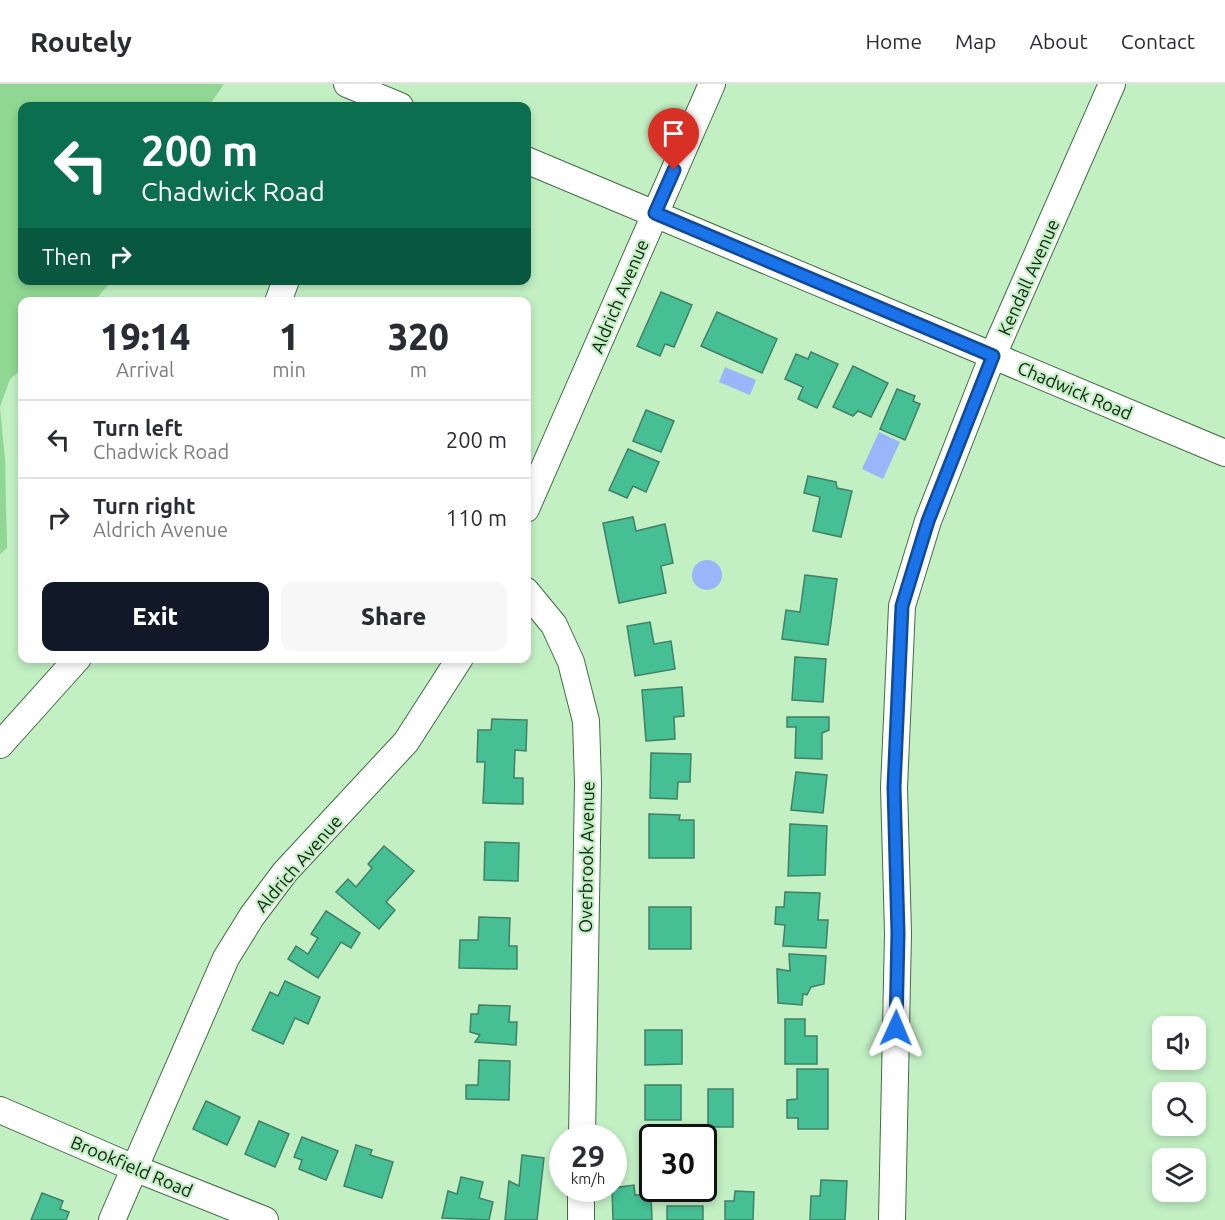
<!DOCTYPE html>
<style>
body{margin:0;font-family:Ubuntu,sans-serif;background:#f7f7f7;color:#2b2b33;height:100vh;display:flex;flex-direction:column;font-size:22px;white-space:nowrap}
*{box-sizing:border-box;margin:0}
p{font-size:20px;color:#7c7c81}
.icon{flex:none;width:33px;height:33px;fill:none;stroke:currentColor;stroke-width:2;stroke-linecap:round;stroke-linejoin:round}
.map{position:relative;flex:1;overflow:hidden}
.details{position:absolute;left:18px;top:213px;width:513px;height:366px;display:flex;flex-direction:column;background:#fff;border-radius:12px;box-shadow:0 3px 9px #0003}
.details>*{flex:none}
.top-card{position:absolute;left:18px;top:18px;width:513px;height:183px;border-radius:12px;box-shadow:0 3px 9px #0003;background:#0b6e4f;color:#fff;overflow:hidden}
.tools{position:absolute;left:1152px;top:932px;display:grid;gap:12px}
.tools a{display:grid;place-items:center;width:54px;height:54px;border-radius:12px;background:#fff;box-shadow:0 3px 9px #0003;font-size:30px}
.speed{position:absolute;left:549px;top:1040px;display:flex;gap:12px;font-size:30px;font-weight:700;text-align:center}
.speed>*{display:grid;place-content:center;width:78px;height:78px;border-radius:50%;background:#fff;box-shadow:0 3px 9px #0003;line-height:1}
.speed small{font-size:15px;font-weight:400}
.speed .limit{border:3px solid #111;border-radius:9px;background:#fff;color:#111}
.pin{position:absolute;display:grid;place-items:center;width:51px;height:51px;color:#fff;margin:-62px -26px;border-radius:50% 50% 50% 0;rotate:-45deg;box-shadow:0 0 6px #0007}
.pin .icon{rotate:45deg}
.me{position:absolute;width:66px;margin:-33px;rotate:1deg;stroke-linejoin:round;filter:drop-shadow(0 0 4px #0008)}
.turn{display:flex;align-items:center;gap:21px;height:126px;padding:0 24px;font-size:27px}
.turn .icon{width:78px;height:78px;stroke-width:2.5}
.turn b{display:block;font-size:42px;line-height:51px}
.then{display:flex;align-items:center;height:57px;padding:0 24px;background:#0003;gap:12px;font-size:22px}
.eta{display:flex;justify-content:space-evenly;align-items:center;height:102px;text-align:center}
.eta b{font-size:36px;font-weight:800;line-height:42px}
.cta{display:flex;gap:12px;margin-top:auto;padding:12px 24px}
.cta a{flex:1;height:69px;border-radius:12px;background:#111827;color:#fff;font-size:24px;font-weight:800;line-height:69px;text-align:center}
.cta a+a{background:#f7f7f7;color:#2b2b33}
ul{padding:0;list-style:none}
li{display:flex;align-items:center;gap:18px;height:78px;padding:0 24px;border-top:2px solid #e1e1e2}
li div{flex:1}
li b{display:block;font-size:22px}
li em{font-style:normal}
header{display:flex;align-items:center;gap:36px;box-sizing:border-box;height:84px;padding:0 30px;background:#fff;border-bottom:2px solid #e1e1e2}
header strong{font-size:28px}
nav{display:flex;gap:33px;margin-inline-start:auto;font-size:21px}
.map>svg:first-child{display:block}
</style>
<header>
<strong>Routely</strong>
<nav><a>Home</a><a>Map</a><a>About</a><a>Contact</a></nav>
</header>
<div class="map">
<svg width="1225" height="1136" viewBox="0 0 1225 1136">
<rect width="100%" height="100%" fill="#c2f0c3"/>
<path fill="#90d793" d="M0,0H224L209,22H22V196L112,197L94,217L22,218V285L10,295L0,323L5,376L7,464L0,470Z"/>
<g fill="#98b6f9">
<path d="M725,283L756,296L750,311L719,298Z"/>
<path d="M879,348L900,358L883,395L862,385Z"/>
<circle cx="707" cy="491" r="15"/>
</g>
<g fill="#45bf93" stroke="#418067" stroke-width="1.5">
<path d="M661,208L692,221L674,263L665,260L660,272L637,262Z"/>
<path d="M717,228L777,255L762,289L701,262Z"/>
<path d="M811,268L838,280L817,324L798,315L803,303L785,295L796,270L808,275Z"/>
<path d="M853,282L888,299L871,333L858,327L853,332L833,323Z"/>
<path d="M897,305L915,312L913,317L920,320L905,356L880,345Z"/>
<path d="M646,326L674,337L661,368L633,357Z"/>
<path d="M628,365L659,378L646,408L633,402L627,414L609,406Z"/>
<path d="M808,392L836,398L837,404L852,407L841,453L813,447L820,413L804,409Z"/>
<path d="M633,433L636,447L665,440L673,479L661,482L666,509L619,519L603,439Z"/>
<path d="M805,491L837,495L828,561L782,555L786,526L800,528Z"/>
<path d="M650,538L654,560L671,557L675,585L635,592L627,542Z"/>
<path d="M795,573L826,575L823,618L792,616Z"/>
<path d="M682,603L684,632L674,633L675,655L646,657L642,606Z"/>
<path d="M787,633H829V646L822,649V675L795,674L796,643H787Z"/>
<path d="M492,635L527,636L526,667L515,666L514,694H523V720L483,719L485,678H477L478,646H491Z"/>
<path d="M651,669L691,670L690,698H678L677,715L650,714Z"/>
<path d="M796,688L827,691L823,729L791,726Z"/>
<path d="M649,730L680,731L679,736H694V774H649Z"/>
<path d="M790,740L827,742L825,791L788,792Z"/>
<path d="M485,758L519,759L518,797L484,796Z"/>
<path d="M384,762L414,787L386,818L395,826L379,845L336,808L348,795L356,803L372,784L368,780Z"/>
<path d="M785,808L820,809L818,836H828L826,864L783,862L785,841L775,840L776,823H784Z"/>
<rect x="649" y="823" width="42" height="42"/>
<path d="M326,827L360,849L351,864L341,858L318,894L288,875L296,862L308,870L318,854L311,850Z"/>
<path d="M479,833L510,834L509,862H517V885L459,884L460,856H478Z"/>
<path d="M789,870L826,872L824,900L811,903L807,911L803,910L802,921L778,919L777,885L790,887Z"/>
<path d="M285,897L320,913L308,940L295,934L283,960L252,946L270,908L278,912Z"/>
<path d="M479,921L510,922L509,938H517L516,961L475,958L480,951L470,948L471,930H478Z"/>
<path d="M785,935H805V952H817V980H785Z"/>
<path d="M645,946H682V980L645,981Z"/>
<path d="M479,976L510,977L509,1016L466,1015V1001H478Z"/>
<path d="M797,985H828V1045H798V1034H787V1016L797,1015Z"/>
<rect x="645" y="1001" width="36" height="35"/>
<rect x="708" y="1005" width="25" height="38"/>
<path d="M206,1017L240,1033L227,1061L193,1045Z"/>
<path d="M259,1037L289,1050L275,1083L245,1070Z"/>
<path d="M302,1053L338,1067L326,1096L299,1085L302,1076L294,1073Z"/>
<path d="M356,1061L372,1066L370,1071L393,1078L382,1114L344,1102Z"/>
<path d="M522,1071L544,1074L537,1136H505L509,1097L519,1102Z"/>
<path d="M461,1093L483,1098L479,1114L493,1118L489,1136L442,1134L448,1107L457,1110Z"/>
<path d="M821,1096L847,1097L845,1136H810L811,1112H820Z"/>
<path d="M634,1101L635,1111H651L652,1136H613L612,1104Z"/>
<path d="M735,1107L754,1108L753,1136H725V1117H734Z"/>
<path d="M42,1109L63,1117L60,1125L69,1128L66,1136H31Z"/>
<rect x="667" y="1122" width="36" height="14"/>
</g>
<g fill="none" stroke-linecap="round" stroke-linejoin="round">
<g stroke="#436c45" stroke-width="28">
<g id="street">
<path d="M347,0L400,22"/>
<path d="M526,76L1225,369"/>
<path d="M278,218L286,196"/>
<path d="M526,425L712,0"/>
<path d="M526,507L554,541L571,578L586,637L588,699L582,1053"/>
<path d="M0,661L78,574"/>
<path d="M0,1026L134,1084L265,1136"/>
<path d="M112,1136L226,874L252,832L285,788L406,658L460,574"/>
<path d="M581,1136V1104"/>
<path d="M892,1136L898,849L894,703L902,522L928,437L993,271L1112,0"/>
</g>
</g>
<use href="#street" stroke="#fff" stroke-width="26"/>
</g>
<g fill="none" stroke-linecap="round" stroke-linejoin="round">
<g stroke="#114b97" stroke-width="15">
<path id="route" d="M674,86L655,129L993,272L928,437L902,522L894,703L898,849L896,944"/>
</g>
<use href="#route" stroke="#1a73e8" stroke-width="10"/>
</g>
<g text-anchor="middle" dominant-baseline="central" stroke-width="4.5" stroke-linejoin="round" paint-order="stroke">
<g font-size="18" fill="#122313" stroke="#c2f0c3">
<text transform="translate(1028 193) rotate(-66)">Kendall Avenue</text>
<text transform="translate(619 212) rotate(-67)">Aldrich Avenue</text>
<text transform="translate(1075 306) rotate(23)">Chadwick Road</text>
<text transform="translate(586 773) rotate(-89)">Overbrook Avenue</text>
<text transform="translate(298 779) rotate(-49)">Aldrich Avenue</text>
<text transform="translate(132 1082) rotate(23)">Brookfield Road</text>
</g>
</g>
</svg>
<div class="tools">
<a><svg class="icon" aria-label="sound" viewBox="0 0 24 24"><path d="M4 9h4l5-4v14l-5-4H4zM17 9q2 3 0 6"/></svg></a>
<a><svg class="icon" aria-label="search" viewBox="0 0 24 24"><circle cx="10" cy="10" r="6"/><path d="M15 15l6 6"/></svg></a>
<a><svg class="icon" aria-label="layers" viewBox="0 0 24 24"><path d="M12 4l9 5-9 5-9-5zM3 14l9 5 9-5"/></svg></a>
</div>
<div class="speed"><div>29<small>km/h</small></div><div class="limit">30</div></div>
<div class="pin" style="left:674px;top:86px;background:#d93025"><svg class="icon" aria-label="arrive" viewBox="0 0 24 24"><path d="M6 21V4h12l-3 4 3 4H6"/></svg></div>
<svg class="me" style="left:896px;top:944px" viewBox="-20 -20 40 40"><path d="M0-17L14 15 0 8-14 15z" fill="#1a73e8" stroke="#fff" stroke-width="4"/></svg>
<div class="top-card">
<div class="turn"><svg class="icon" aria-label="left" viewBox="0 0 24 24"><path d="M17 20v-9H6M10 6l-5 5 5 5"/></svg><div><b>200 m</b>Chadwick Road</div></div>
<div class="then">Then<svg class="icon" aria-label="right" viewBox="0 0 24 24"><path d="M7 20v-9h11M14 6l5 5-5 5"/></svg></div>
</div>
<section class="details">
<div class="eta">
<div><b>19:14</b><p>Arrival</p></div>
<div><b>1</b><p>min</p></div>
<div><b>320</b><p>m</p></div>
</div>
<ul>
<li><svg class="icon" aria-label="left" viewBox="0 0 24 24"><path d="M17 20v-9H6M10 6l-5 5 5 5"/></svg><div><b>Turn left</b><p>Chadwick Road</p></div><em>200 m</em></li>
<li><svg class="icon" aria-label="right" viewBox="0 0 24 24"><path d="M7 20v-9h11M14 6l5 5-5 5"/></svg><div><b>Turn right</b><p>Aldrich Avenue</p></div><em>110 m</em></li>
</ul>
<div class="cta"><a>Exit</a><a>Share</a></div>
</section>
</div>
